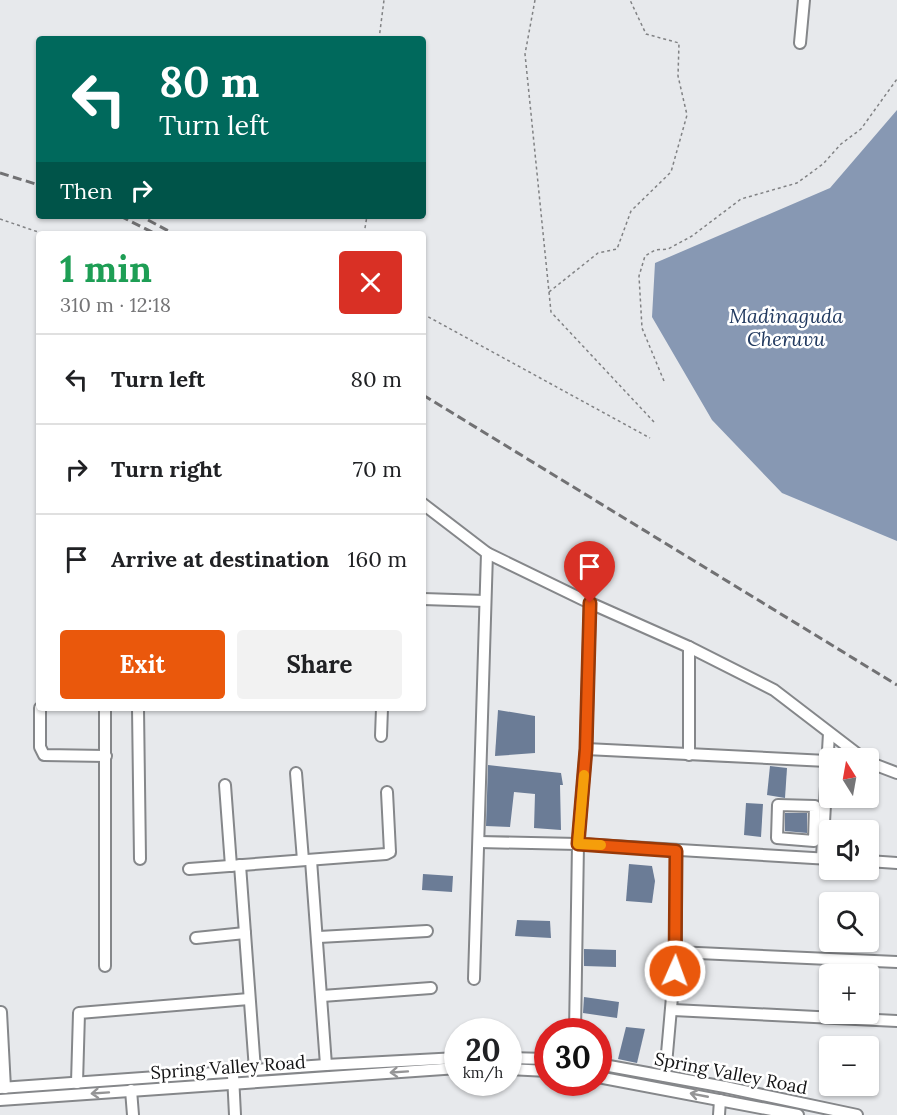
<!DOCTYPE html>
<meta charset="utf-8">
<style>
body{margin:0;font-family:Lora,serif;background:#f2f2f2;color:#202124;height:100vh;display:flex;flex-direction:column;font-size:22px;white-space:nowrap}
*{box-sizing:border-box;margin:0}
p{font-size:20px;color:#757577}
.icon{flex:none;width:33px;height:33px;fill:none;stroke:currentColor;stroke-width:2;stroke-linecap:round;stroke-linejoin:round}
.map{position:relative;flex:1;overflow:hidden}
.panel{position:absolute;left:36px;top:231px;width:390px;height:480px;display:flex;flex-direction:column;background:#fff;border-radius:6px;box-shadow:0 2px 4px #0004}
.panel>*{flex:none}
.banner{position:absolute;left:36px;top:36px;width:390px;height:183px;border-radius:6px;box-shadow:0 2px 4px #0004;background:#00695c;color:#fff;overflow:hidden}
.needle{width:39px;rotate:349deg}
.tools{position:absolute;left:819px;top:748px;display:grid;gap:12px}
.tools a{display:grid;place-items:center;width:60px;height:60px;border-radius:6px;background:#fff;box-shadow:0 2px 4px #0004;font-size:30px}
.speed{position:absolute;left:444px;top:1018px;display:flex;gap:12px;font-size:30px;font-weight:700;text-align:center}
.speed>*{display:grid;place-content:center;width:78px;height:78px;border-radius:50%;background:#fff;box-shadow:0 2px 4px #0004;line-height:1}
.speed small{font-size:15px;font-weight:400}
.speed .limit{border:9px solid #d22;background:#fff;color:#111}
.pin{position:absolute;display:grid;place-items:center;width:51px;height:51px;color:#fff;margin:-62px -26px;border-radius:50% 50% 50% 0;rotate:-45deg;box-shadow:0 0 6px #0007}
.pin .icon{rotate:45deg}
.me{position:absolute;width:66px;margin:-33px;rotate:2deg;stroke-linejoin:round;filter:drop-shadow(0 0 4px #0008)}
.turn{display:flex;align-items:center;gap:21px;height:126px;padding:0 24px;font-size:27px}
.turn .icon{width:78px;height:78px;stroke-width:2.5}
.turn b{display:block;font-size:42px;line-height:51px}
.then{display:flex;align-items:center;height:57px;padding:0 24px;background:#0003;gap:12px;font-size:22px}
.round{display:grid;place-items:center;flex:none;width:63px;height:63px;border-radius:6px;background:#f2f2f2}
.summary{display:flex;align-items:center;justify-content:space-between;height:102px;padding:0 24px}
h1{font-size:36px;font-weight:700;line-height:45px;color:#1e9e55}
.cta{display:flex;gap:12px;margin-top:auto;padding:12px 24px}
.cta a{flex:1;height:69px;border-radius:6px;background:#ea580c;color:#fff;font-size:24px;font-weight:700;line-height:69px;text-align:center}
.cta a+a{background:#f2f2f2;color:#202124}
ul{padding:0;list-style:none}
li{display:flex;align-items:center;gap:18px;height:90px;padding:0 24px;border-top:2px solid #e0e0e0}
li div{flex:1}
li b{display:block;font-size:22px}
li em{font-style:normal}
.map>svg:first-child{display:block}
</style>
<div class="map">
<svg width="897" height="1115" viewBox="0 0 897 1115">
<rect width="100%" height="100%" fill="#e7e9ec"/>
<path fill="#8798b3" d="M897,110V541L782,493L712,420L652,317L655,263L830,188Z"/>
<g fill="#6b7c96">
<path d="M498,710L535,716V753L495,756Z"/>
<path d="M488,765L561,773L563,785H560L561,830L534,828L535,794L514,792L510,827L486,826Z"/>
<path d="M770,766L787,768L785,798L767,795Z"/>
<path d="M746,803L763,804L761,837L744,835Z"/>
<path d="M785,813H807V833L785,831Z"/>
<path d="M629,864L652,866L655,881L652,903L626,901Z"/>
<path d="M423,874L453,876L452,892L422,890Z"/>
<path d="M517,920L550,921L551,938L515,936Z"/>
<path d="M584,949L616,950V967L584,966Z"/>
<path d="M584,997L619,1002L617,1018L583,1013Z"/>
<path d="M626,1027L645,1029L637,1063L618,1059Z"/>
</g>
<g fill="none" stroke-linecap="round" stroke-linejoin="round">
<g stroke="#85878a" stroke-width="14">
<g id="minor">
<path d="M800,43L804,0"/>
<path d="M423,504L487,553L590,603L689,647L774,690L864,759"/>
<path d="M423,599L485,601"/>
<path d="M40,708V747L44,755L106,756"/>
<path d="M105,708V966"/>
<path d="M138,708L140,859"/>
<path d="M381,736L382,708"/>
<path d="M586,749L827,761"/>
<path d="M689,755V647"/>
<path d="M868,762L897,773"/>
<path d="M296,773L303,860"/>
<path d="M225,785L231,866"/>
<path d="M778,805L815,806L814,841L777,838Z"/>
<path d="M479,842L578,844L830,859"/>
<path d="M822,858L829,733"/>
<path d="M311,860L326,1065"/>
<path d="M868,861L897,863"/>
<path d="M240,865L255,1070"/>
<path d="M189,869L386,854L390,852L387,792"/>
<path d="M319,937L427,931"/>
<path d="M196,938L245,933"/>
<path d="M676,952L897,962"/>
<path d="M474,979L487,553"/>
<path d="M322,996L431,988"/>
<path d="M673,1010L897,1021"/>
<path d="M1,1012L5,1088"/>
<path d="M575,1032L578,844L586,749L590,603"/>
<path d="M508,1058L548,1059"/>
<path d="M598,1064L725,1087L857,1115"/>
<path d="M508,1069L548,1071"/>
<path d="M233,1075L235,1115"/>
<path d="M665,1076L676,952V851"/>
<path d="M598,1077L798,1115"/>
<path d="M77,1083L79,1013L249,999"/>
<path d="M0,1088L326,1065L458,1058"/>
<path d="M131,1090L133,1115"/>
<path d="M0,1100L458,1068"/>
<path d="M719,1115L720,1100"/>
</g>
</g>
<g stroke="#818284" stroke-width="1.5" stroke-dasharray="3 3" stroke-linecap="butt">
<path d="M535,0L525,54L551,312L654,422"/>
<path d="M379,39L384,0"/>
<path d="M0,219L44,234"/>
<path d="M364,234L367,216"/>
<path d="M549,292L598,253L617,249L631,211L671,172L687,115L678,76L679,43L646,34L630,0"/>
<path d="M423,314L650,438"/>
<path d="M664,381L642,328L639,276L645,256L655,250L668,249L692,236L741,199L797,183L823,164L841,144L861,129L897,79"/>
</g>
<use href="#minor" stroke="#fff" stroke-width="10"/>
<g stroke="#717173" stroke-width="3" stroke-dasharray="9 4.5" stroke-linecap="butt">
<path d="M0,173L39,185"/>
<path d="M120,216L156,234"/>
<path d="M148,220L174,234"/>
<path d="M423,395L897,685"/>
</g>
</g>
<defs><path id="oneway-shaft" d="M-6 0H5M1.5-3L5.5 0L1.5 3" fill="none" stroke-width="1.6" stroke-linecap="round" stroke-linejoin="round" transform="scale(1.5)"/></defs>
<g stroke="#959596">
<use href="#oneway-shaft" transform="translate(399 1072) rotate(176)"/>
<use href="#oneway-shaft" transform="translate(100 1093) rotate(176)"/>
<use href="#oneway-shaft" transform="translate(699 1095) rotate(-169)"/>
</g>
<g fill="none" stroke-linecap="round" stroke-linejoin="round">
<g stroke="#983908" stroke-width="15">
<path id="route" d="M590,603L586,749L578,844L676,851L675,971"/>
</g>
<use href="#route" stroke="#ea580c" stroke-width="10"/>
<path stroke="#f59e0b" stroke-width="10" d="M584,775L578,844L601,845"/>
</g>
<g text-anchor="middle" dominant-baseline="central" stroke-width="5" stroke-linejoin="round" paint-order="stroke">
<g font-size="18" fill="#141415" stroke="#fff">
<text transform="translate(228 1067) rotate(-4)">Spring Valley Road</text>
<text transform="translate(731 1073) rotate(11)">Spring Valley Road</text>
</g>
<g font-size="20" font-style="italic" fill="#223a60" stroke="#fff">
<text x="786" y="315">Madinaguda<tspan x="786" dy="23">Cheruvu</tspan></text>
</g>
</g>
</svg>
<div class="tools">
<a><svg class="needle" viewBox="-14 -14 28 28"><path d="M0-13l5 13h-10z" fill="#e53935"/><path d="M0 13l5-13h-10z" fill="#757577"/></svg></a>
<a><svg class="icon" aria-label="sound" viewBox="0 0 24 24"><path d="M4 9h4l5-4v14l-5-4H4zM17 9q2 3 0 6"/></svg></a>
<a><svg class="icon" aria-label="search" viewBox="0 0 24 24"><circle cx="10" cy="10" r="6"/><path d="M15 15l6 6"/></svg></a>
<a>+</a>
<a>−</a>
</div>
<div class="speed"><div>20<small>km/h</small></div><div class="limit">30</div></div>
<div class="pin" style="left:590px;top:603px;background:#d93025"><svg class="icon" aria-label="arrive" viewBox="0 0 24 24"><path d="M6 21V4h12l-3 4 3 4H6"/></svg></div>
<svg class="me" style="left:675px;top:971px" viewBox="-20 -20 40 40"><circle r="17" fill="#ea580c" stroke="#fff" stroke-width="3"/><path d="M0-11L8 9 0 5-8 9z" fill="#fff"/></svg>
<div class="banner">
<div class="turn"><svg class="icon" aria-label="left" viewBox="0 0 24 24"><path d="M17 20v-9H6M10 6l-5 5 5 5"/></svg><div><b>80 m</b>Turn left</div></div>
<div class="then">Then<svg class="icon" aria-label="right" viewBox="0 0 24 24"><path d="M7 20v-9h11M14 6l5 5-5 5"/></svg></div>
</div>
<section class="panel">
<div class="summary"><div><h1>1 min</h1><p>310 m · 12:18</p></div><a class="round" style="background:#d93025;color:#fff"><svg class="icon" aria-label="close" viewBox="0 0 24 24"><path d="M6 6l12 12M18 6L6 18"/></svg></a></div>
<ul>
<li><svg class="icon" aria-label="left" viewBox="0 0 24 24"><path d="M17 20v-9H6M10 6l-5 5 5 5"/></svg><div><b>Turn left</b></div><em>80 m</em></li>
<li><svg class="icon" aria-label="right" viewBox="0 0 24 24"><path d="M7 20v-9h11M14 6l5 5-5 5"/></svg><div><b>Turn right</b></div><em>70 m</em></li>
<li><svg class="icon" aria-label="arrive" viewBox="0 0 24 24"><path d="M6 21V4h12l-3 4 3 4H6"/></svg><div><b>Arrive at destination</b></div><em>160 m</em></li>
</ul>
<div class="cta"><a>Exit</a><a>Share</a></div>
</section>
</div>
